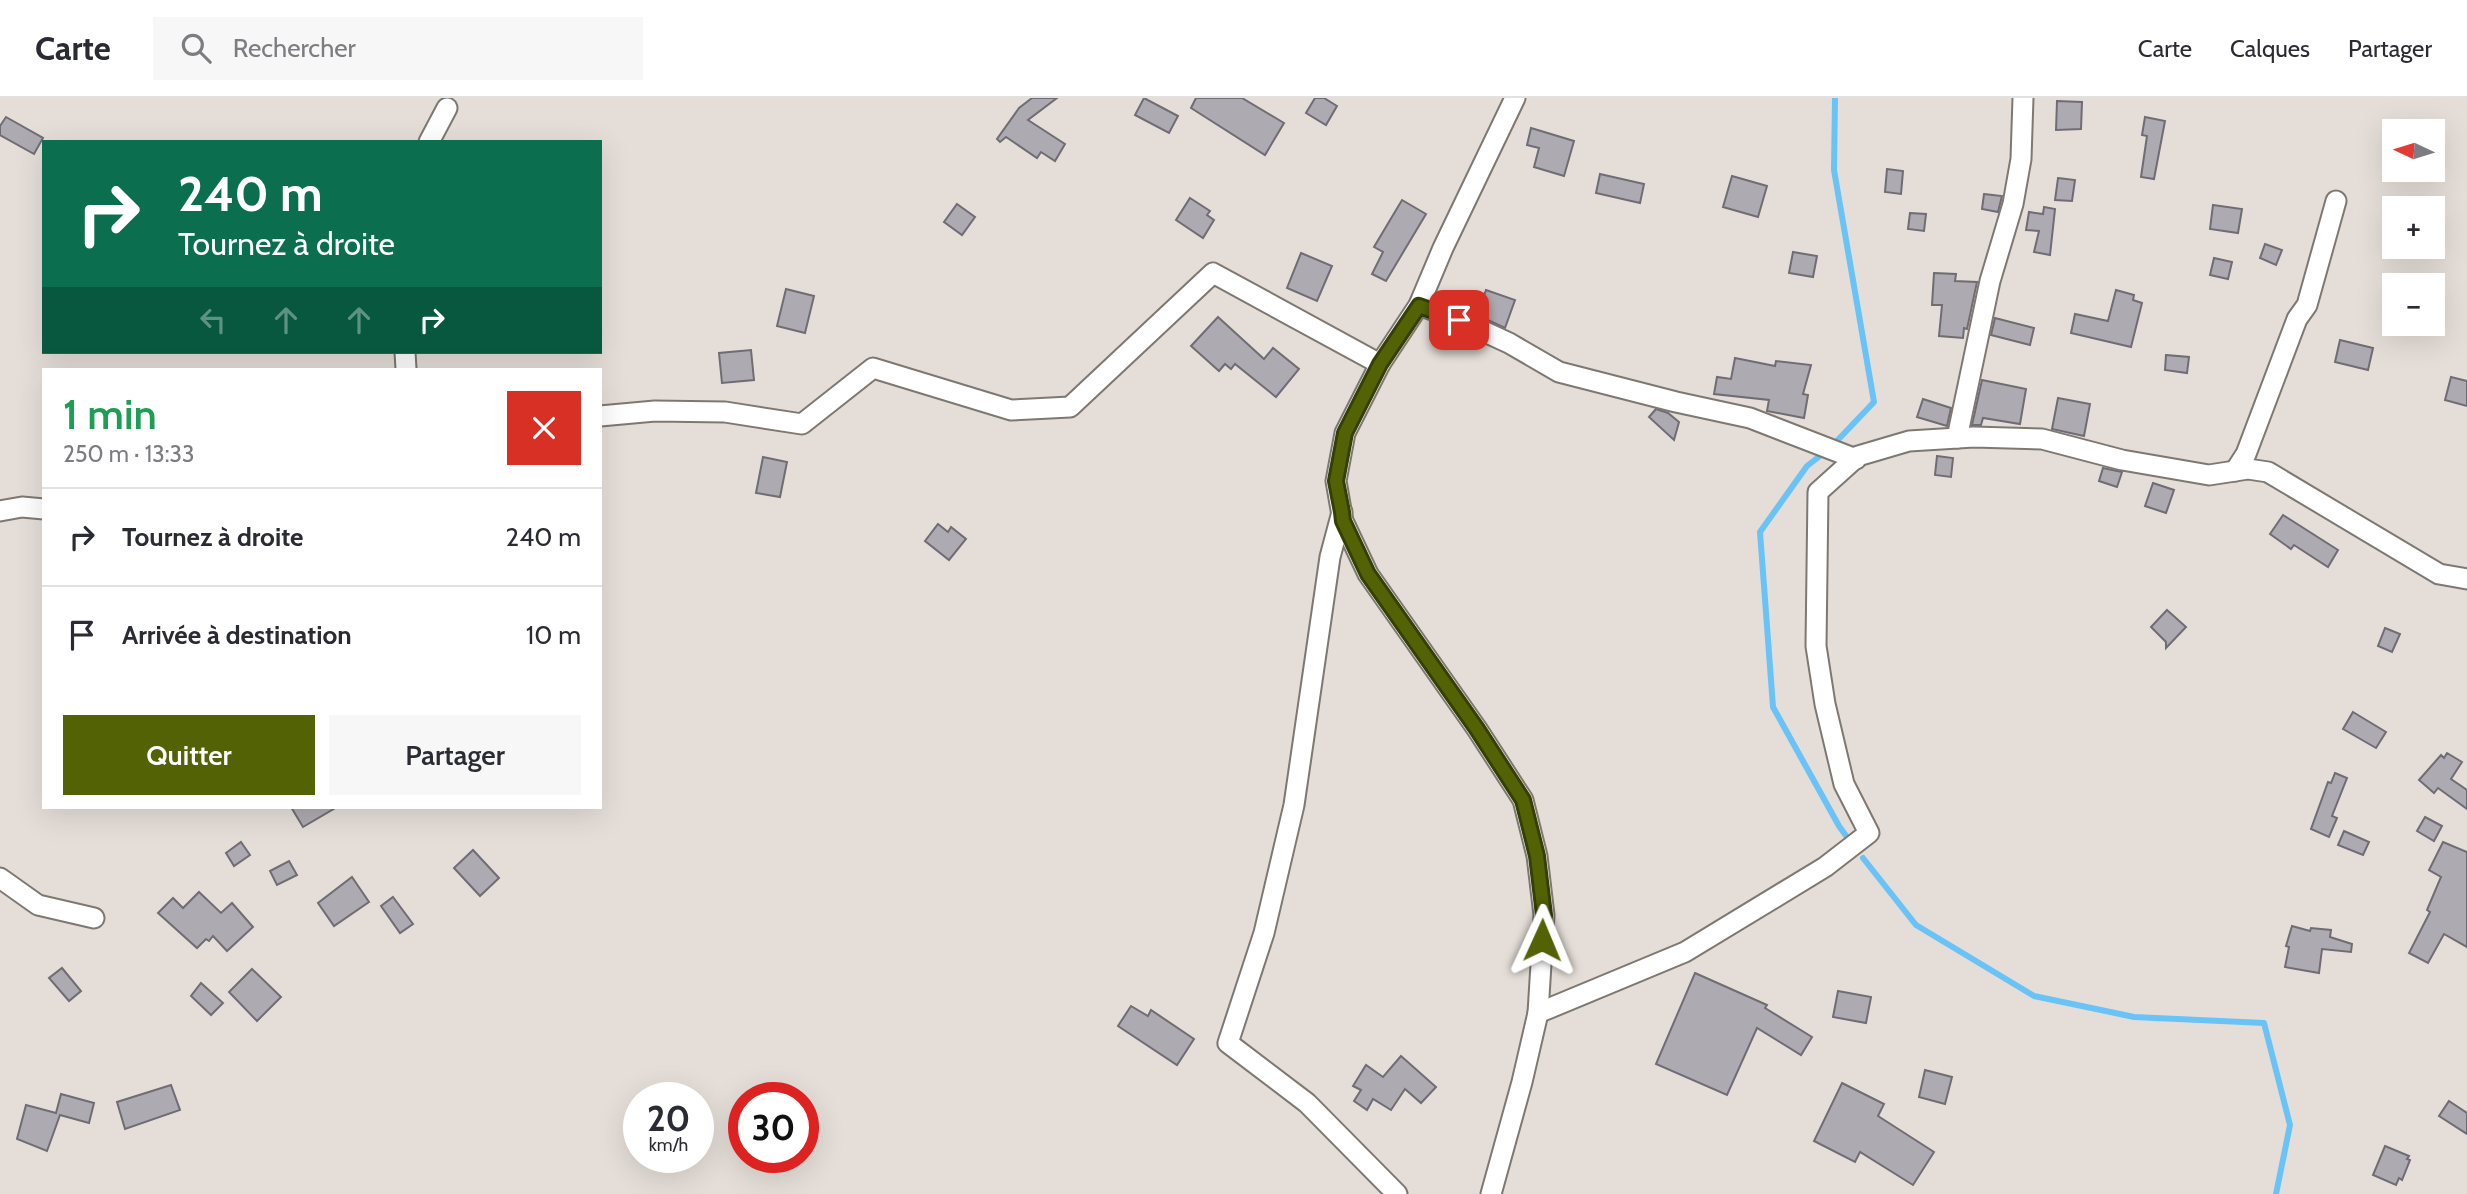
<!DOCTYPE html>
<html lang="fr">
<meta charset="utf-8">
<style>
body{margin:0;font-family:Cabin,sans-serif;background:#f7f7f7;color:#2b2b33;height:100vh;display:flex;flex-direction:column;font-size:26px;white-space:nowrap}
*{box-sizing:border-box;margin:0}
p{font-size:23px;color:#7c7c81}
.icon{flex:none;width:38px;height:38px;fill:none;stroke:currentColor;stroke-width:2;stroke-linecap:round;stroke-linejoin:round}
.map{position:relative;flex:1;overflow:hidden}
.details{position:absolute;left:42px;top:270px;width:560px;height:441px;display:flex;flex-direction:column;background:#fff;border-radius:0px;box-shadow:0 7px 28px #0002}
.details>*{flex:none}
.banner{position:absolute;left:42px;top:42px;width:560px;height:214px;border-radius:0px;box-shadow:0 7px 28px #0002;background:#0b6e4f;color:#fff;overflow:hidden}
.needle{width:46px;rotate:274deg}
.controls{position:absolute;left:2382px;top:21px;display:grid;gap:14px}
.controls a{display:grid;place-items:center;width:63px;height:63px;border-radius:0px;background:#fff;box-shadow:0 7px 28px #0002;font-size:35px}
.speed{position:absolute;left:623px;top:984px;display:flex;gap:14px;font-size:35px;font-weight:700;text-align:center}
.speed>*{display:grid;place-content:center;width:91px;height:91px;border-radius:50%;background:#fff;box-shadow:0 7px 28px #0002;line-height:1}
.speed small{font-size:18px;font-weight:400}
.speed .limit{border:10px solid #d22;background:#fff;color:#111}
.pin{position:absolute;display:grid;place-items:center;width:60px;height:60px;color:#fff;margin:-30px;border-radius:14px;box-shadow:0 4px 10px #0006}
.me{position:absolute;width:77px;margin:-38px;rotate:1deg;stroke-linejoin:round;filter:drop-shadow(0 0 5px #0008)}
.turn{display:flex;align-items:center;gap:24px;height:147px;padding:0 21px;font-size:32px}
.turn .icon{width:91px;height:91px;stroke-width:2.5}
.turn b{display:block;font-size:49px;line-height:60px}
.lanes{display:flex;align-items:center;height:66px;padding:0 21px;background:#0003;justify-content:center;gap:35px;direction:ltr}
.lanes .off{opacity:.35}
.round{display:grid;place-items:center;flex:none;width:74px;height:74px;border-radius:0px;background:#f7f7f7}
.head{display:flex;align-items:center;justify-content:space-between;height:119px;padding:0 21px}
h1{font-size:42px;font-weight:600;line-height:52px;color:#1e9e55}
.button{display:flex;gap:14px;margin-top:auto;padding:14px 21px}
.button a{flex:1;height:80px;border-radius:0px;background:#546206;color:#fff;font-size:28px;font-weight:600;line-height:80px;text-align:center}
.button a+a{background:#f7f7f7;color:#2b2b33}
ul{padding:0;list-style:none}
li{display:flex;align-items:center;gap:21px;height:98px;padding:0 21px;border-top:2px solid #e1e1e2}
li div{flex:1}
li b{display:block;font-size:26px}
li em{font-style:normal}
header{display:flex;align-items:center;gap:42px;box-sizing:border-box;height:98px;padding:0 35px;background:#fff;border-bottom:2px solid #e1e1e2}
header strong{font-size:33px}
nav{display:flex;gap:38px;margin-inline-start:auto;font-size:24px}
.search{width:490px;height:63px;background:#f7f7f7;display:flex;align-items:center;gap:18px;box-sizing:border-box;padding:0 24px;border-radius:0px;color:#7c7c81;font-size:26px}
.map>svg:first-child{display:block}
</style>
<header>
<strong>Carte</strong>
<div class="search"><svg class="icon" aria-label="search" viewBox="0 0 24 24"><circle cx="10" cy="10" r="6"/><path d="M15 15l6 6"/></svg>Rechercher</div>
<nav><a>Carte</a><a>Calques</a><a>Partager</a></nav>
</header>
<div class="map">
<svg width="2467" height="1096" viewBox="0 0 2467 1096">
<rect width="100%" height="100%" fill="#e5ded8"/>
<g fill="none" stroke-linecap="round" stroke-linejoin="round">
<g stroke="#69c3f6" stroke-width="6">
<path d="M1834,346L1874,304L1834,72L1835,0"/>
<path d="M1825,354L1807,368L1760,434L1773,609L1839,728L1849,742"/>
<path d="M1863,760L1916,827L2034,898L2134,919L2264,925L2290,1027L2276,1096"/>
</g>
</g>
<g fill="#aeaab1" stroke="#706c73" stroke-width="2">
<path d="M1032,0H1057L1028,22L1065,46L1055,63L1041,54L1037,60L1006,39L1000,44L997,41L1019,10Z"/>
<path d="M1144,0L1178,18L1169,35L1135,17Z"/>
<path d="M1196,0H1242L1284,25L1265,57L1191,10Z"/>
<path d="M1315,0H1324L1337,8L1326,27L1306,15Z"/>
<path d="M2057,3L2082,4L2081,31L2056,32Z"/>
<path d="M6,19L43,40L34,56L0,37V28Z"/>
<path d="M2145,19L2165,23L2154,81L2141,79L2147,38L2142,37Z"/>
<path d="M1531,30L1574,43L1564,78L1534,69L1539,50L1527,47Z"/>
<path d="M1887,71L1903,73L1901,96L1885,94Z"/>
<path d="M1600,76L1644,86L1640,105L1596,95Z"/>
<path d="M1732,78L1767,88L1758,119L1723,109Z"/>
<path d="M2058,80L2075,82L2072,103L2055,102Z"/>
<path d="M1984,96L2002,98L1998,114L1982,111Z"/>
<path d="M1190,100L1210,113L1207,117L1214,122L1203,140L1176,122Z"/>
<path d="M1402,102L1426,116L1386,183L1372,176L1383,154L1374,149Z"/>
<path d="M957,106L975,119L962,137L944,124Z"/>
<path d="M2213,107L2242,111L2238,135L2210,131Z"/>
<path d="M2044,109L2055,111L2050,157L2034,154L2039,133L2026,132L2029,114L2043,116Z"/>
<path d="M1910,115L1926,116L1924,133L1908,131Z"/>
<path d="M2265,146L2282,152L2276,167L2260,160Z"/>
<path d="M1793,154L1817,158L1813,179L1789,175Z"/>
<path d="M1301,155L1332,168L1317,203L1287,190Z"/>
<path d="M2214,160L2232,164L2228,181L2210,177Z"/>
<path d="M1934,175L1956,176L1955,183L1977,184L1967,231L1964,230L1963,240L1939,238L1942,207H1932Z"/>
<path d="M786,191L814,198L805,235L777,228Z"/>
<path d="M1486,192L1515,202L1505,230L1477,217Z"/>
<path d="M2116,192L2134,197L2133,202L2142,205L2131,249L2071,235L2075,216L2108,223Z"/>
<path d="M1218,219L1264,261L1273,250L1299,271L1276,299L1235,266L1231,271L1225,266L1219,273L1191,248Z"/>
<path d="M1995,220L2034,230L2030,247L1991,237Z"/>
<path d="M2340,242L2373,250L2368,272L2335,264Z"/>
<path d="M751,252L754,282L722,285L719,255Z"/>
<path d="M2166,257L2189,259L2187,275L2165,272Z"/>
<path d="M1735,260L1775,268L1776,263L1811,267L1803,296L1808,297L1804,320L1767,313L1769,302L1714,296L1717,279L1731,281Z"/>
<path d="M2451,279L2467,283V308L2445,302Z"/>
<path d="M1982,282L2026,291L2020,326L1983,320L1981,327H1972Z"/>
<path d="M2058,300L2090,306L2084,338L2052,331Z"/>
<path d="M1923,301L1951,310L1947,328L1917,319Z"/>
<path d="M1656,311L1668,315L1679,324L1674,342L1649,319Z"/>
<path d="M1937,358L1953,360L1951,379L1935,377Z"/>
<path d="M763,359L787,364L780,399L756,395Z"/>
<path d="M2103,370L2122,374L2117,389L2099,383Z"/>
<path d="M2153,385L2174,392L2166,415L2145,408Z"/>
<path d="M2283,417L2338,452L2328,469L2294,447L2291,451L2270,436Z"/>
<path d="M938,426L948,434L951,429L966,441L949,462L925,443Z"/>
<path d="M2167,512L2186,529L2166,550V544L2151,529Z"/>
<path d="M2385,530L2400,536L2392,554L2378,548Z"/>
<path d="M2353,614L2386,634L2376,650L2343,631Z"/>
<path d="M2447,655L2462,664L2451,681L2467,692V711L2438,690L2434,695L2419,682L2441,657L2444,660Z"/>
<path d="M2335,675L2347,680L2332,718L2337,720L2329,739L2311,731L2328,684L2331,685Z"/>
<path d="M291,709H337L303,729Z"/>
<path d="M2425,719L2442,728L2434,743L2417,733Z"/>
<path d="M2344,733L2369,744L2363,757L2338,747Z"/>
<path d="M241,744L250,757L234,768L226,755Z"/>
<path d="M2443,744L2467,754V849L2444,836L2428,865L2409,855L2430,814L2427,812L2441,779L2429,772Z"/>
<path d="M473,752L499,780L480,798L454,770Z"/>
<path d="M289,763L297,777L277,787L270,773Z"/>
<path d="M352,779L369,804L334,828L318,805Z"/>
<path d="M199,794L221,815L232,805L253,829L227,853L213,838L209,843L206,841L197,850L158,815L173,800L183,810Z"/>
<path d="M393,799L413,826L400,835L381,808Z"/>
<path d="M2292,828L2310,833L2311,830L2331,832L2330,839L2352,846L2351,854L2322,851L2319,875L2285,869L2289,849L2286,848Z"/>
<path d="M62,870L81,893L69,903L49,880Z"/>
<path d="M252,871L281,899L257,923L229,894Z"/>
<path d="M1695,875L1767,907L1765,910L1812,939L1801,957L1757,930L1727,997L1656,966Z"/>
<path d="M201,885L223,905L211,917L191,898Z"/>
<path d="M1838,893L1871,899L1866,925L1833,919Z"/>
<path d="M1131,908L1148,918L1151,912L1194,941L1177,967L1118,928Z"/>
<path d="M1401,958L1436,989L1421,1005L1405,991L1391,1012L1373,1001L1367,1012L1354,1003L1361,992L1353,988L1366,967L1383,979Z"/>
<path d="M1925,972L1952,979L1945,1006L1919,999Z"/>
<path d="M1842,985L1884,1006L1878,1018L1934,1054L1913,1087L1860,1054L1855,1064L1814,1043Z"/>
<path d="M171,987L180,1012L125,1031L117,1004Z"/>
<path d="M61,996L94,1005L89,1025L60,1017L47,1053L17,1041L26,1007L56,1015Z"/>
<path d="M2449,1003L2467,1015V1036L2439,1018Z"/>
<path d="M2385,1048L2409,1058L2407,1061L2410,1062L2402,1082L2399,1080L2396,1087L2373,1077Z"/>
</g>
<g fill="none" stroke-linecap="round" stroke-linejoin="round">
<g stroke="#7e7872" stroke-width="23">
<g id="street">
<path d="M429,44L447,10"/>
<path d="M1419,207L1459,222L1509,245L1559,274L1676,304L1750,320L1856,361"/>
<path d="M405,254L406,271"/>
<path d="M600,318L655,313L725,314L802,326L873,270L1011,312L1070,309L1213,175L1380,266"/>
<path d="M1957,340L1990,183L2013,106L2021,61L2023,0"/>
<path d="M2235,373L2246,356L2297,221L2307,207L2336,103"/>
<path d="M0,413L22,409L44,411"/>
<path d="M1342,414L1330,459L1294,707L1264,835L1228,945L1307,1005L1397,1096"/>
<path d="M0,780L38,807L94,820"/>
<path d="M1538,915L1685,854L1825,769L1869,735L1844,686L1825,606L1816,548L1818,394L1858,358L1909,343L1974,339L2042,341L2122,362L2209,377L2248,371L2268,374L2439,476L2467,481"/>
<path d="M1491,1096L1522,984L1538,915L1544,817L1537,758L1523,702L1477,631L1368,476L1343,423L1336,383L1345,335L1380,266L1419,207L1443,150L1515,0"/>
</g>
</g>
<use href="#street" stroke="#fff" stroke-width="19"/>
</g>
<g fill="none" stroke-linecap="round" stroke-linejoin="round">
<g stroke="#374004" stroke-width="18">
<path id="route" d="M1459,222L1419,208L1380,266L1345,335L1336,383L1342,414L1343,423L1368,476L1477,631L1523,702L1537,758L1544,817L1542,842"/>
</g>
<use href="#route" stroke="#546206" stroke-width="12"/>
</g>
</svg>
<div class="controls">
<a><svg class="needle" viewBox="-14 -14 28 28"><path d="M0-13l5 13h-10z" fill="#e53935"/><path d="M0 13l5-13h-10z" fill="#7c7c81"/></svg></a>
<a>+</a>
<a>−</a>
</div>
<div class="speed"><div>20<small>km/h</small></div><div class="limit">30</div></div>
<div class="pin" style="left:1459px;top:222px;background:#d93025"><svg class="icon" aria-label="arrive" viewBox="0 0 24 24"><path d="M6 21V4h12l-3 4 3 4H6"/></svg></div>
<svg class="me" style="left:1542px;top:842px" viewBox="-20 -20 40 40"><path d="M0-17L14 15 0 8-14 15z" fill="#546206" stroke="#fff" stroke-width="4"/></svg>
<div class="banner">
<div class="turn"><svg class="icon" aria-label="right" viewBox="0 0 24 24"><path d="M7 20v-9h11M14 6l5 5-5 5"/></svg><div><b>240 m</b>Tournez à droite</div></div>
<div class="lanes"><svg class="icon off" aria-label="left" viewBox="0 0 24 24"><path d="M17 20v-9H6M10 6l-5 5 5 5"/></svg><svg class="icon off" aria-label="ahead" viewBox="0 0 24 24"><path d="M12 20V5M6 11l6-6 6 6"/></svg><svg class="icon off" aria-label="ahead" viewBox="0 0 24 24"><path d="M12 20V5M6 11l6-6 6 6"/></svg><svg class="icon" aria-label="right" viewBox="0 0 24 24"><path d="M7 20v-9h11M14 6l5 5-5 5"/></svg></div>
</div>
<section class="details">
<div class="head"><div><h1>1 min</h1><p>250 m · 13:33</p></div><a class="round" style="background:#d93025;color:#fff"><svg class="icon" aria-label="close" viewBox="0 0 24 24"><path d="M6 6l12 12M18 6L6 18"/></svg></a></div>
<ul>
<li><svg class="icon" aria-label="right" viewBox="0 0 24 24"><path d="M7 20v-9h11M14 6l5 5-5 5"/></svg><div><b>Tournez à droite</b></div><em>240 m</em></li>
<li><svg class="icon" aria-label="arrive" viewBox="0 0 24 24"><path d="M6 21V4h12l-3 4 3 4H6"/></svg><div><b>Arrivée à destination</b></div><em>10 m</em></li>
</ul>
<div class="button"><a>Quitter</a><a>Partager</a></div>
</section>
</div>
